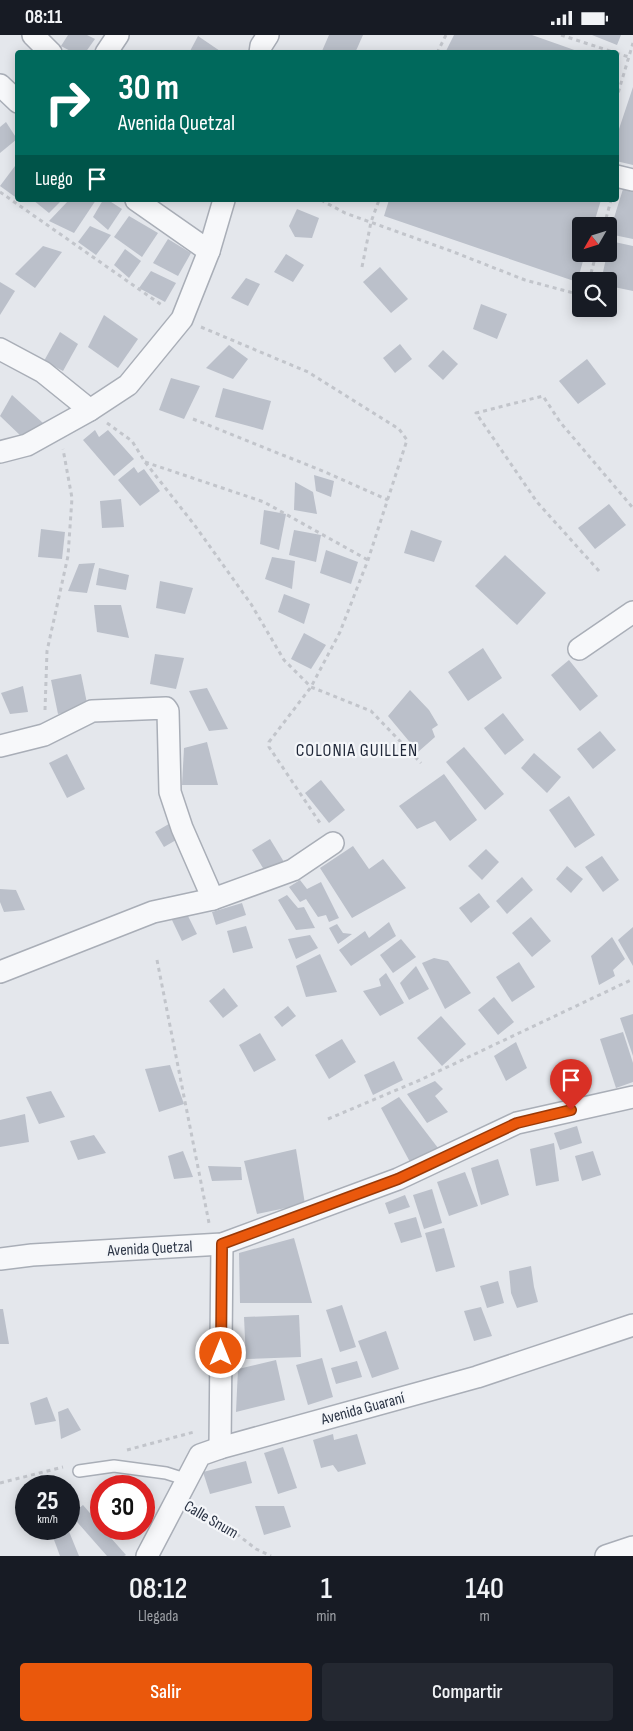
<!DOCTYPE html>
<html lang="es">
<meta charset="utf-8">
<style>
body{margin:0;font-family:"Sofia Sans Condensed",sans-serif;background:#242831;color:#f1f3f6;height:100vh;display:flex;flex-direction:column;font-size:19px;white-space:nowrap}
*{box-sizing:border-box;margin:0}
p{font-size:16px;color:#9ea1a6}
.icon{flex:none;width:28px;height:28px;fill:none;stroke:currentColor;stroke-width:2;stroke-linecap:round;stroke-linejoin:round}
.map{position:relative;height:1521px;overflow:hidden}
.sheet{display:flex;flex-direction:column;background:#171b24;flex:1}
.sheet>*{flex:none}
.banner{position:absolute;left:15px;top:15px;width:604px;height:152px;border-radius:5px;box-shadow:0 2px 12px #0003;background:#00695c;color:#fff;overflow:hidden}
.needle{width:32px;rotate:231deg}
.controls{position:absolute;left:572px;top:182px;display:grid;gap:10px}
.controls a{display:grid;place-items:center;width:45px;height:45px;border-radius:5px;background:#171b24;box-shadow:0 2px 12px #0003;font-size:25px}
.speed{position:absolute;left:15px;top:1440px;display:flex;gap:10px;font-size:25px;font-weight:700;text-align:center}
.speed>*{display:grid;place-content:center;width:65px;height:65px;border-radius:50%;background:#171b24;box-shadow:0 2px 12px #0003;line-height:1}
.speed small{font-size:12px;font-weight:400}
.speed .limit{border:8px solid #d22;background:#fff;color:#111}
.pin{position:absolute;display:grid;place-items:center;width:42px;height:42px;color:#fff;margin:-51px -21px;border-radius:50% 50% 50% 0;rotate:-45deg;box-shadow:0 0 5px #0007}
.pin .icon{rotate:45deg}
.me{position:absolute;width:55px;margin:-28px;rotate:0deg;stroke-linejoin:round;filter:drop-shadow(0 0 4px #0008)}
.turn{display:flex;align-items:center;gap:18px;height:105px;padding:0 20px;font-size:22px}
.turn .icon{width:65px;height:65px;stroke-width:2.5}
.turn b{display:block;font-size:35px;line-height:42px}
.then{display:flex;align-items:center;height:48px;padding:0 20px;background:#0003;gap:10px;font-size:19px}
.eta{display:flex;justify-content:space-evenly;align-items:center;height:85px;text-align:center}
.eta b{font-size:30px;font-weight:600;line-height:35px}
.primary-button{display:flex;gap:10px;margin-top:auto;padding:10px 20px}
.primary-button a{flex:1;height:58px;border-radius:5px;background:#ea580c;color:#fff;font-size:20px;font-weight:600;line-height:58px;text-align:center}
.primary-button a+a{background:#242831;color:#f1f3f6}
.status{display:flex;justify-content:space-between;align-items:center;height:35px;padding:0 25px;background:#171b24;direction:ltr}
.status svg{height:14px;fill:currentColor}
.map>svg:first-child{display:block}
</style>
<div class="status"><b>08:11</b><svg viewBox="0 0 49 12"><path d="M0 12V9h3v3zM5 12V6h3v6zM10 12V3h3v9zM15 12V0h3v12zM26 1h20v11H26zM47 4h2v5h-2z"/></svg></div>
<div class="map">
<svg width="633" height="1521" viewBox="0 0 633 1521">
<rect width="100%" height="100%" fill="#e4e7ec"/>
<g fill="#bbc0ca">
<path d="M68,0H87L95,4L85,18H74L61,11Z"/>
<path d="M329,0H363L355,18H326L322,16Z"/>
<path d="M454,0H532L580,17L445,18Z"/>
<path d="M592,0H621L617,10Z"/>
<path d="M198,1L223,18H189Z"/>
<path d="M633,52V130L616,126V103Z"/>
<path d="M6,87L17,104L0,118V92Z"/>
<path d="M18,127V164L0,151Z"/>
<path d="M623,154L633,157V204L609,199Z"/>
<path d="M33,165H62L49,178Z"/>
<path d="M69,165H96L74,198L49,186Z"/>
<path d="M103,165H108L122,174L108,195L93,182Z"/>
<path d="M389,165H601L593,191H581V219H585L577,247L384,181Z"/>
<path d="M297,174L319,183L312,203L295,202L289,191Z"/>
<path d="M129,181L158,198L142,222L114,202Z"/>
<path d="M90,191L111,200L96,220L78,207Z"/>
<path d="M168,204L191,218L178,241L153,228Z"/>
<path d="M610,206L633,211V256L609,251V246H601L607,219H609Z"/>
<path d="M43,211L62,217L35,253L15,239Z"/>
<path d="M125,214L141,226L129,243L114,230Z"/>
<path d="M286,219L304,230L293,247L274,237Z"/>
<path d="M380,232L408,264L391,278L363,247Z"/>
<path d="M151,236L176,248L165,267L139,253Z"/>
<path d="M246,243L260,249L248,271L231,263Z"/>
<path d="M0,247L15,256L0,280Z"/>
<path d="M481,269L507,279L497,304L473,294Z"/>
<path d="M104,280L138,304L118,333L88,312Z"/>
<path d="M60,297L78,309L63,336L44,326Z"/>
<path d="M400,309L412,324L395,338L383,323Z"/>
<path d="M229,310L248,324L233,344L206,333Z"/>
<path d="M443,315L458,329L443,345L428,331Z"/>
<path d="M587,324L606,349L578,369L559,346Z"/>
<path d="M171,343L200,351L184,384L159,375Z"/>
<path d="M223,353L271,366L263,395L215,382Z"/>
<path d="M12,360L43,388L23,403L0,381Z"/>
<path d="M95,395L99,402L108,395L134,424L114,441L83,405Z"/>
<path d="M134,432L138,438L144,434L160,456L140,471L118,445Z"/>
<path d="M314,440L334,446L331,462L316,456Z"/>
<path d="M295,447L313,457L317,479L294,475Z"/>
<path d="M121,464L124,492L102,493L100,466Z"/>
<path d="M609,469L626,490L595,514L578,493Z"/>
<path d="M264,475L286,479L279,515L260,509Z"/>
<path d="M41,494L65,497L62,524L38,522Z"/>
<path d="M294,495L321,500L316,527L289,520Z"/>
<path d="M411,495L442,506L434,527L404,518Z"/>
<path d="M326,515L358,527L351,549L320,538Z"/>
<path d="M505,520L546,558L517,590L475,551Z"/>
<path d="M272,522L295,526L292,554L265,544Z"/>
<path d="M95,528L87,558L68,556L79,529Z"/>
<path d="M99,533L129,540L126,555L96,550Z"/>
<path d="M160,546L193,553L185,579L156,573Z"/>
<path d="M284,559L310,569L304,589L278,577Z"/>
<path d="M94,570H121L129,603L97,597Z"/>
<path d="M304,598L326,610L311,634L291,624Z"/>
<path d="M483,613L502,643L468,666L448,637Z"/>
<path d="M155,619L184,623L176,654L150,649Z"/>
<path d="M569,625L598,661L580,676L551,640Z"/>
<path d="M81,639L88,673L58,679L51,645Z"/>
<path d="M23,651L28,677L10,679L1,658Z"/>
<path d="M207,653L228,694L209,696L189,656Z"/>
<path d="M410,655L429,675L438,690L432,694L435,702L418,717L388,681Z"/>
<path d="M503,678L524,705L505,720L484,693Z"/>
<path d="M600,696L616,715L593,734L577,714Z"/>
<path d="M207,707L218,750H182L184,713Z"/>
<path d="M464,712L504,759L485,775L446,727Z"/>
<path d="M534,718L561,742L547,758L521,733Z"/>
<path d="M67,719L85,754L67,763L49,728Z"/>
<path d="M444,739L477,785L450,806L435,786L417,794L399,771Z"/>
<path d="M321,745L345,775L329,788L305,758Z"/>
<path d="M569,761L595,800L575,813L549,775Z"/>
<path d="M174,786L183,801L164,812L155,797Z"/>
<path d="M270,804L284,827L266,838L252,815Z"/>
<path d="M353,811L369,834L383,824L406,853L352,883L320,833Z"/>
<path d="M486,814L499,827L482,845L468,831Z"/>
<path d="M602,821L619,845L603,857L585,832Z"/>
<path d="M567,831L583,844L571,858L556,844Z"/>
<path d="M522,842L533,855L507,879L496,866Z"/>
<path d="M300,845L307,854L321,847L339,883L329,887L326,880L318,882L306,864L300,867L289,852Z"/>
<path d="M0,854L16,855L25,875L4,877L0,867Z"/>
<path d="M479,858L490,872L471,888L459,873Z"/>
<path d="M287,860L298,873L304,872L315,893L296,895L278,865Z"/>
<path d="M242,868L246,880L216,890L212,877Z"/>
<path d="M186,877L197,899L182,906L171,883Z"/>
<path d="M531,882L551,906L532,922L512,898Z"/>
<path d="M389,887L396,901L351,931L339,915L365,896L369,903Z"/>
<path d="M337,889L343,898L352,899L338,909L329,893Z"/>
<path d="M246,891L253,913L233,918L227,896Z"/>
<path d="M633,892V931L618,905Z"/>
<path d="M310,900L318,913L296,924L288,904Z"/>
<path d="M612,902L625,924L613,935L615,941L599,950L591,921Z"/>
<path d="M401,904L416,922L393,938L380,920Z"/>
<path d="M320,919L337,957L306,962L296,931Z"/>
<path d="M434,923L448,926L471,958L445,974L422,928Z"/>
<path d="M519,927L535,952L512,967L496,942Z"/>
<path d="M416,931L429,954L409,965L400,948Z"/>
<path d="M386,938L404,968L380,981L363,956L381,951L379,944Z"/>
<path d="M224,953L238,971L223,983L209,966Z"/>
<path d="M494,962L514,987L498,1000L478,975Z"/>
<path d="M288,971L296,981L282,992L274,982Z"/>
<path d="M633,979V1021L620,983Z"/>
<path d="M441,981L466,1009L442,1031L417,1003Z"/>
<path d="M623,997L633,1028V1047L616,1053L600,1004Z"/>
<path d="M260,998L276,1025L254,1037L239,1010Z"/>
<path d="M342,1004L356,1027L329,1044L315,1020Z"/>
<path d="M516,1007L527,1033L506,1046L494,1021Z"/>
<path d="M394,1026L403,1045L373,1060L364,1040Z"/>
<path d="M170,1030L184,1069L159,1077L145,1034Z"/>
<path d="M435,1046L443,1054L435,1061L448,1077L427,1088L407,1059Z"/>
<path d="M51,1056L65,1082L39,1089L26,1062Z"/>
<path d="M399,1062L438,1113L410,1127L381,1073Z"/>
<path d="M25,1079L29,1107L0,1112V1085Z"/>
<path d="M577,1091L582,1108L560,1115L554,1098Z"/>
<path d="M94,1100L106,1118L78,1125L70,1106Z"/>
<path d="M554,1108L559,1146L536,1151L530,1114Z"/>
<path d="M296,1114L305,1169L257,1179L244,1126Z"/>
<path d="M183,1116L193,1142L174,1144L168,1121Z"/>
<path d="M593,1116L601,1140L582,1146L575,1121Z"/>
<path d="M498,1124L509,1160L481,1170L471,1133Z"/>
<path d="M208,1131L241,1132L242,1145L212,1146Z"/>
<path d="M465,1137L478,1171L449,1181L437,1147Z"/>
<path d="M432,1154L442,1188L424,1194L413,1160Z"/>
<path d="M405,1160L410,1172L389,1179L385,1168Z"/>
<path d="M416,1182L422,1202L401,1208L394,1188Z"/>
<path d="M444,1193L455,1232L436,1237L425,1198Z"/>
<path d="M294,1203L312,1268H240L239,1218Z"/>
<path d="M531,1231L534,1252L538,1267L517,1273L511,1258L509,1236Z"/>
<path d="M498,1246L504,1268L487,1273L480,1251Z"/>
<path d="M342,1270L356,1312L340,1317L326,1275Z"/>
<path d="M481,1272L492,1301L474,1306L464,1276Z"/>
<path d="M0,1274H3L9,1309H0Z"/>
<path d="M299,1280L301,1322L246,1324L244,1282Z"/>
<path d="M386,1296L399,1334L372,1343L358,1306Z"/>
<path d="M322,1323L333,1362L308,1370L296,1330Z"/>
<path d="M276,1325L285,1365L236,1377L238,1334Z"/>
<path d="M357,1326L362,1342L336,1349L331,1333Z"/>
<path d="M47,1362L56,1386L35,1390L30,1368Z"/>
<path d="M68,1373L81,1395L61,1404L58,1377Z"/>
<path d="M333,1399L334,1405L357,1399L366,1429L338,1437L333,1430L321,1433L313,1405Z"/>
<path d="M283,1412L297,1453L278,1459L264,1418Z"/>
<path d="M246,1426L252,1448L210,1459L203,1437Z"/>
<path d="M83,1470L101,1491V1494H103L126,1520L124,1521H107L71,1480Z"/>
<path d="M255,1471H284L291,1492L264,1500Z"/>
<path d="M50,1494H68L79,1521H60Z"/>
</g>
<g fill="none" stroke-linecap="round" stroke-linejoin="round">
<g stroke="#a9aeb7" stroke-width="14">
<path id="lane" d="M79,1436L114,1431L166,1438L188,1445"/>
</g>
<g stroke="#a9aeb7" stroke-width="24">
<g id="street">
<path d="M33,0L51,18"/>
<path d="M106,18L118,0"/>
<path d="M260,18L261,11L268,0"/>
<path d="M0,50L18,67"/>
<path d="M616,141L633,145"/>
<path d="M136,165L209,216"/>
<path d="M0,314L43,337L90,375"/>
<path d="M0,417L27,410L90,375L128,350L182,284L209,216L224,165"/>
<path d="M579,614L633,577"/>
<path d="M0,711L44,700L92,676L166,673L168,676L170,757L182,793L213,864"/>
<path d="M0,937L153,877L213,864L293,835L333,808"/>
<path d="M0,1224L32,1220L222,1209L398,1144L517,1088L633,1062"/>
<path d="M220,1413L222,1209"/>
<path d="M147,1521L200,1420L220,1413L477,1342L633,1290"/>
<path d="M606,1521L633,1512"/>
</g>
</g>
<g stroke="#c2c5cb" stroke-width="3" stroke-dasharray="4 4" stroke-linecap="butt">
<path d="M561,0L616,18"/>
<path d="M437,18L446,0"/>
<path d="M616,18L629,22"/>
<path d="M616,65L633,8"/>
<path d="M0,157L163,271"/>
<path d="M321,165L345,178L451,216L525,245L581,260"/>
<path d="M604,191L611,165"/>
<path d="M362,232L371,187L379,165"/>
<path d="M589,246L596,219"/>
<path d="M201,292L308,337L399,394L407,405L368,525L340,597L311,652L269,707V712L322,791"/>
<path d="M193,384L325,437L388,465"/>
<path d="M107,388L132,406L145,427L196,492L251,569L284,625L311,652L371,676L421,728"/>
<path d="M145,427L264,467L368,525"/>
<path d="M599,536L537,467L476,378L543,361L560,387L633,473"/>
<path d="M45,675L47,616L68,521L72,463L63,414"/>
<path d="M157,925L209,1188"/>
<path d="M328,1084L420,1045L633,944"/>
<path d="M127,1415L194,1397"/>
<path d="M0,1448L63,1432"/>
<path d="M195,1475L238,1500L256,1514L271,1521"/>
</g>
<use href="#lane" stroke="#f7f8fa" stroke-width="11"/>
<use href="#street" stroke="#f7f8fa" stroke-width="21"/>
</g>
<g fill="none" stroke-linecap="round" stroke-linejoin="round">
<g stroke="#983908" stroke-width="12">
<path id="route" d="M221,1318L222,1209L398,1144L517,1088L571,1075"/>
</g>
<use href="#route" stroke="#ea580c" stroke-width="9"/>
</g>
<g text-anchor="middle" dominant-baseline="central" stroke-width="4.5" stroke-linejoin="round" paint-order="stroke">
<g font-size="16" fill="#2b3445" stroke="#f4f6f9">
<text transform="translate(150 1214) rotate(-3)">Avenida Quetzal</text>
<text transform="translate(363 1374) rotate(-15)">Avenida Guaraní</text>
<text transform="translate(211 1485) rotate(30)">Calle Snum</text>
</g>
<g font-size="18" letter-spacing="1" fill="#1d2536" stroke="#f4f6f9">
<text x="357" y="715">COLONIA GUILLEN</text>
</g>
</g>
</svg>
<div class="controls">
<a><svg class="needle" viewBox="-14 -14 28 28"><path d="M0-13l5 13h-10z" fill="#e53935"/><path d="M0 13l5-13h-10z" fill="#9ea1a6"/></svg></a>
<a><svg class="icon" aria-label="search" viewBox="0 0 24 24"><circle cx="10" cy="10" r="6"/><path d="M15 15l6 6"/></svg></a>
</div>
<div class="speed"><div>25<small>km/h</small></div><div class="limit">30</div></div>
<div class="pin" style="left:571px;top:1075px;background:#d93025"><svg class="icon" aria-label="arrive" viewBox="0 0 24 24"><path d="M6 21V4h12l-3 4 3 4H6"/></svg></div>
<svg class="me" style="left:221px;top:1318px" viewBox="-20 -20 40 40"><circle r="17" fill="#ea580c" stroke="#fff" stroke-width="3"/><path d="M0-11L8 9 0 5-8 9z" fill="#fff"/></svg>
<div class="banner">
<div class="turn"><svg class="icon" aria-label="right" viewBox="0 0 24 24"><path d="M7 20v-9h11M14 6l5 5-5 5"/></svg><div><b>30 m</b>Avenida Quetzal</div></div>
<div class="then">Luego<svg class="icon" aria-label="arrive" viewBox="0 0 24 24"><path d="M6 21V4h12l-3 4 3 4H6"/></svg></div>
</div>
</div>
<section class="sheet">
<div class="eta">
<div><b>08:12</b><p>Llegada</p></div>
<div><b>1</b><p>min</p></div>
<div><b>140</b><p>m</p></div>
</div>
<div class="primary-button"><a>Salir</a><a>Compartir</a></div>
</section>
